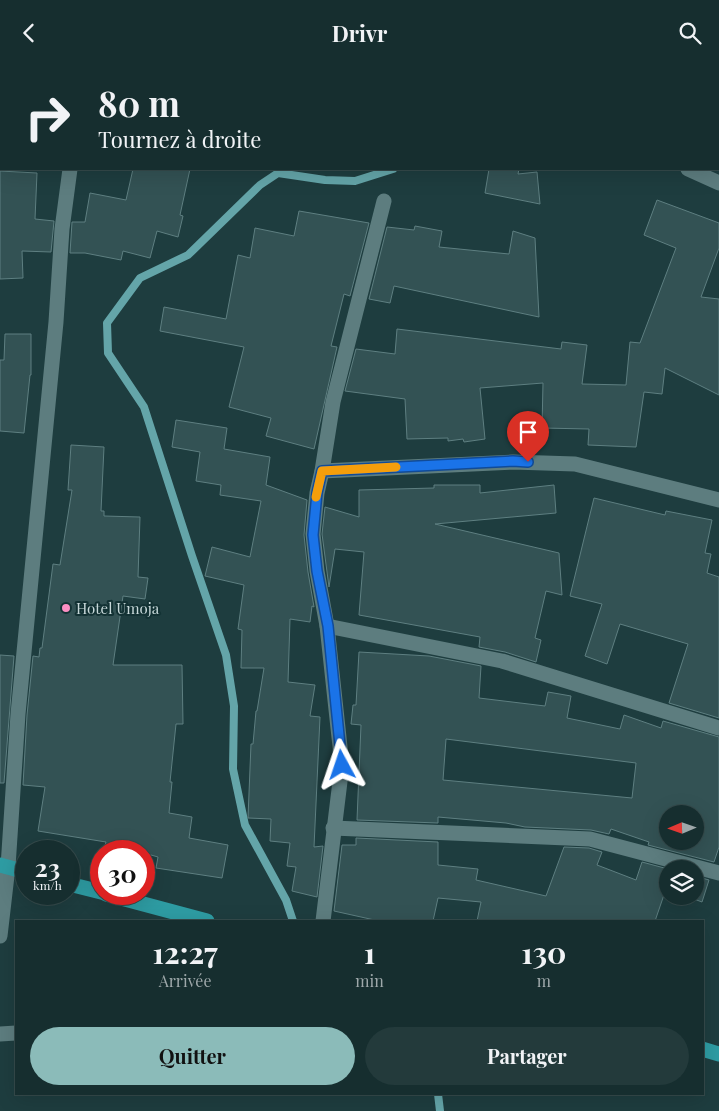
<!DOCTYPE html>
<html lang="fr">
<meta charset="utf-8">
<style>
body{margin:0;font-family:"Playfair Display",serif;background:#233a3b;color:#f1f3f6;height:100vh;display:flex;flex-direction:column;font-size:19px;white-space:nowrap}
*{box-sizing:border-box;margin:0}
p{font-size:16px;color:#9ea8aa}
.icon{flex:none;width:28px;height:28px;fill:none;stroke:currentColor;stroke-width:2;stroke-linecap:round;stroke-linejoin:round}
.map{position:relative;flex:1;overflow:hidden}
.sheet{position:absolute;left:15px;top:855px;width:689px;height:175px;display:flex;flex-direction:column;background:#162e2f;border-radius:0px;box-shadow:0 5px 20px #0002,0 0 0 1px #354a4b}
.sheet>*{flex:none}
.top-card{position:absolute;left:0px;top:0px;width:720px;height:105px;box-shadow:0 5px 20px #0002,0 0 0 1px #354a4b;background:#162e2f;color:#f1f3f6;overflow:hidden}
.needle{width:32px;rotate:268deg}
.tools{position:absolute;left:659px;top:740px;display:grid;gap:10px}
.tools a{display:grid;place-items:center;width:45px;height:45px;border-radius:50%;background:#162e2f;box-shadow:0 5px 20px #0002,0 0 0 1px #354a4b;font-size:25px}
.speed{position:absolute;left:15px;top:775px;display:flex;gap:10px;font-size:25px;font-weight:700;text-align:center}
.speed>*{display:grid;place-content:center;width:65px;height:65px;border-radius:50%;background:#162e2f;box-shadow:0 5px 20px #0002,0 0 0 1px #354a4b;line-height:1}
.speed small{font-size:12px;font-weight:400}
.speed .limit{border:8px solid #d22;background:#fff;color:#111}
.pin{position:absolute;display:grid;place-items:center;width:42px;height:42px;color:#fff;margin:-51px -21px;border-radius:50% 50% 50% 0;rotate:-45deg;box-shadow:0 0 5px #0007}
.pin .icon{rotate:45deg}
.me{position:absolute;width:55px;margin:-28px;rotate:355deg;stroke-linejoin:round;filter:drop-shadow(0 0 4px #0008)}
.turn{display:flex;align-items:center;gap:18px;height:105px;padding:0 15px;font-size:22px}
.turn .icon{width:65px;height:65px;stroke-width:2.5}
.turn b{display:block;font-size:35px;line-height:42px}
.eta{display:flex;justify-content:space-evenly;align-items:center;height:85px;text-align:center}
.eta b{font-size:30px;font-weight:700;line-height:35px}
.action{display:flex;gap:10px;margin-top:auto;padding:10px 15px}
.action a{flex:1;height:58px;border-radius:30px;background:#8bbbb9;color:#111;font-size:20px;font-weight:700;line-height:58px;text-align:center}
.action a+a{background:#233a3b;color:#f1f3f6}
header{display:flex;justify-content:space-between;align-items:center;height:65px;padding:0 15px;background:#162e2f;font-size:22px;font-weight:700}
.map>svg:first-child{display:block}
</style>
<header><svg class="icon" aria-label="back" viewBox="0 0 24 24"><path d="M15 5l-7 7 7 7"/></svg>Drivr<svg class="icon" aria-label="search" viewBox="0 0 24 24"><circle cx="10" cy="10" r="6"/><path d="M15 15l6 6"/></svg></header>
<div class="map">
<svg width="719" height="1046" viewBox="0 0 719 1046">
<rect width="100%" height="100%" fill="#1e3d3f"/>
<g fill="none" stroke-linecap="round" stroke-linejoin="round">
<g stroke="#64a5a9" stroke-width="8">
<path d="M536,1L538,0"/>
<path d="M293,856L286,835L245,760L233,704L234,641L226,590L192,491L144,342L108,288L107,258L140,213L188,190L260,120L278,108L325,115L355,116L393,104"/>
<path d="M438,1029L440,1046"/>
</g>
</g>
<g fill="#335254" stroke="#5e7f81" fill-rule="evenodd">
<path d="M133,104H190L180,150L183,151L178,172L157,166L150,193L123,186L121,195L85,188H70L72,157H85L90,128L126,135Z"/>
<path d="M489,104H519L518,109L537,107L540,139L485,128Z"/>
<path d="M0,106L37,108L35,154L54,156L51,187L22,186L23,213L0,214Z"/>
<path d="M657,135L719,158V183L701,232L719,234V330L665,303L662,329L644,327L636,382L588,380L589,364L542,363L543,318L480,323L485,374L464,377L463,374L448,376V373L407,374L405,334L345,326L356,284L395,289L397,264L561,284L562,277L587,280L582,319L626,320L630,277L640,278L676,183L644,170Z"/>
<path d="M299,146L369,158L350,231L344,229L331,281L337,282L314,384L266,371L271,353L229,342L244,282L160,266L164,242L226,254L238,190L250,193L255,163L294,171Z"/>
<path d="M415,161L442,166L439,182L509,189L513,166L535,173L539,252L394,221L390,238L369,234L387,162L414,165Z"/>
<path d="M5,269H31V310H30L24,368L0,366V295H4Z"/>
<path d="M176,355L227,363L224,384L270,392L266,420L307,435L304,470L308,507L314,542L312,541L310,557L290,554L288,617L315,620L310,651L320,652L314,782L323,781L317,832L292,826L296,802L287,801L290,778L270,776L271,754L248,753L251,679H253L256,646H257L264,603H241L242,565L238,564L244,520L205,511L212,482L250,492L261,436L220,430L221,420L196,416L200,387L172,382Z"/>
<path d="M71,380L104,382L101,446H104V451L140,452L138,512L148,513L145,534L123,531L113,600H182L183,659H176L170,717H172L169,748L192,752L189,773L228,780L222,813L156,803L158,792L144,788V786H134L105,780L106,777L38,766L45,722L23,720L27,650L33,591L39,592L40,583H42L53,499L60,500L72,425H68Z"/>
<path d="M434,420H480V428L554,420L556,448L435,459L559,488L562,530L546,526L535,573L541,575L536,597L505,587L479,582L480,572L359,550L364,487L335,484L329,522L322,469L325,442L359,452V425L434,423Z"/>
<path d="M594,433L665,450L666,446L712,455L705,488L711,489L707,508L719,512V653L669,638L688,579L620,559L607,599L585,591L602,539L570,531Z"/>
<path d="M359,587L429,591L481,601L479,633L545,641L548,627L571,631L567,653L620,664L624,650L661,663L663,656L719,672V782L714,797L648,780L649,777L611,764L609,769L591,765L525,762L506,758L438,752V758L357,755L361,660L351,659L353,640H356ZM446,674L636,698L632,733L443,715ZM668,749H695V776H668Z"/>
<path d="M0,590L14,591L4,718H0Z"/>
<path d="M356,773L438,777V800L478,804L476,815L546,831L564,782L589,783L602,787L597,800L636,815L642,797L668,804V825L666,824L655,856H477L481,837L438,833L433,856H379L334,846L342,780H356Z"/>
<path d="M695,811L709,815L702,837L686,831H695Z"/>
</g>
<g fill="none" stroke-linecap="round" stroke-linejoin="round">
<g stroke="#5d7d7f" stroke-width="15">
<path d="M328,0L337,1"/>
<path d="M82,1V0"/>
<path d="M688,104L719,118"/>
<path d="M322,406L513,397L575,399L719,435"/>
<path d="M327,561L502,596L719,663"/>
<path d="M333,763L590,774L719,808"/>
<path d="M323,856L342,700L327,561L317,506L313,469L317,428L322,406L333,337L384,136"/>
<path d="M0,871L8,802L18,649L56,257L62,164L70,104"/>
<path d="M0,969L16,968"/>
</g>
<g stroke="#2e9ca3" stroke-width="15">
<path d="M0,800L26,807"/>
<path d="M69,819L101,827"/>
<path d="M106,829L207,856"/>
<path d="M702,984L719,989"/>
</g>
</g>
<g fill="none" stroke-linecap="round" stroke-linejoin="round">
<g stroke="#114b97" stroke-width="12">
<path id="route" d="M342,700L328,561L317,506L313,470L317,428L322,406L513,396L528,397"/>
</g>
<use href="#route" stroke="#1a73e8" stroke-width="9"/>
<path stroke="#f59e0b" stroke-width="9" d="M316,432L322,406L396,402"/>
</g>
<circle fill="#fc8fc3" stroke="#133234" stroke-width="2" cx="66" cy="543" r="5"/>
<g text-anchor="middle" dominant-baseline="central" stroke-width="4" stroke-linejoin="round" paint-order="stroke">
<g font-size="15" fill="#c7d8d9" stroke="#133234" text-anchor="start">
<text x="76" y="543">Hotel Umoja</text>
</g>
</g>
</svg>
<div class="tools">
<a><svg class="needle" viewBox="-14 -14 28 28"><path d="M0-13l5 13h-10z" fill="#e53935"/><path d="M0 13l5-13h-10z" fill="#9ea8aa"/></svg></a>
<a><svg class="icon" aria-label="layers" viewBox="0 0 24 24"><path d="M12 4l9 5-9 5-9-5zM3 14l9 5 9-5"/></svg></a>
</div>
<div class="speed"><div>23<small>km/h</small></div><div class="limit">30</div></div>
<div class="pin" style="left:528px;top:397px;background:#d93025"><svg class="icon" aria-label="arrive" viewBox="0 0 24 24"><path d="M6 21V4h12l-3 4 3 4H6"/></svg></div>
<svg class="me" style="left:342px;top:700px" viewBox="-20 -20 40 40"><path d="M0-17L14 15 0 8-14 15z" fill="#1a73e8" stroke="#fff" stroke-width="4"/></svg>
<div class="top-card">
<div class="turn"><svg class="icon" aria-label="right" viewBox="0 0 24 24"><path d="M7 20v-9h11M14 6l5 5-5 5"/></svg><div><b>80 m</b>Tournez à droite</div></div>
</div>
<section class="sheet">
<div class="eta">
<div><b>12:27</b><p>Arrivée</p></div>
<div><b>1</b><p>min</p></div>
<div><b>130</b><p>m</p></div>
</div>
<div class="action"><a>Quitter</a><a>Partager</a></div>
</section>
</div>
